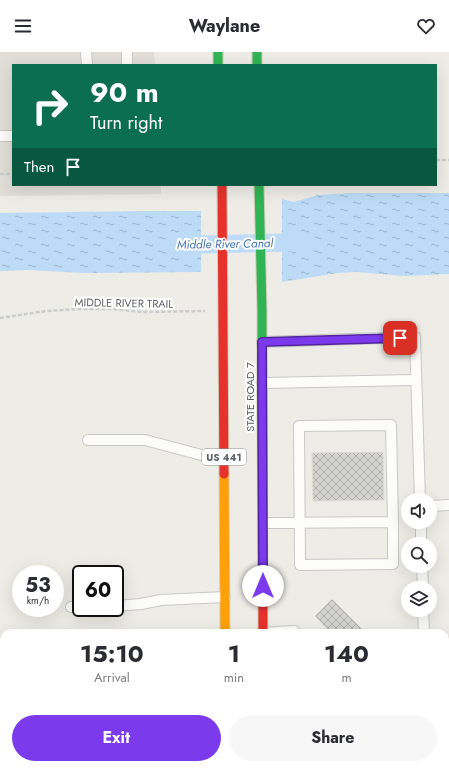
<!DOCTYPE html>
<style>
body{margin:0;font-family:Jost,sans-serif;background:#f7f7f7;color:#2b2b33;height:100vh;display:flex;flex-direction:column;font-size:15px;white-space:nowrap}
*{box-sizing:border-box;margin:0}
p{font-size:13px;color:#7c7c81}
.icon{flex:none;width:22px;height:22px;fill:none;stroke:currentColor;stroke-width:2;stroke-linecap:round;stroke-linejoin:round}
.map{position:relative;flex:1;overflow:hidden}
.side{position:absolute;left:0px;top:577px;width:449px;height:140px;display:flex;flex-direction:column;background:#fff;border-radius:12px 12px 0 0;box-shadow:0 4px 16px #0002}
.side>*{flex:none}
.banner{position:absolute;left:12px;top:12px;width:425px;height:122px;border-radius:0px;box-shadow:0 4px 16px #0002;background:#0b6e4f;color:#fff;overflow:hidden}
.controls{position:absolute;left:401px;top:441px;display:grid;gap:8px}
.controls a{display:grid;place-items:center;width:36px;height:36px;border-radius:50%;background:#fff;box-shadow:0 4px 16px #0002;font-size:20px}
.speed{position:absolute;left:12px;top:513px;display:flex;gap:8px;font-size:20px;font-weight:700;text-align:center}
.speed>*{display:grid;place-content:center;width:52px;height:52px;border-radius:50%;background:#fff;box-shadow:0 4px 16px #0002;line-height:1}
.speed small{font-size:10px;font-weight:400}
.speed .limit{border:2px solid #111;border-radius:6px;background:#fff;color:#111}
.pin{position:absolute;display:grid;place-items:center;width:34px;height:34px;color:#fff;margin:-17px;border-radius:8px;box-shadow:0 2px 6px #0006}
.me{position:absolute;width:44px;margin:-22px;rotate:0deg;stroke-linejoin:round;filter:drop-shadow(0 0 3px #0008)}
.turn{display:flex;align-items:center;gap:14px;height:84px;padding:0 12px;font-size:18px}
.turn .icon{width:52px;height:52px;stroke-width:2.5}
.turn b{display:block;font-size:28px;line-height:34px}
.then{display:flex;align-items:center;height:38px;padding:0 12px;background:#0003;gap:8px;font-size:15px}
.eta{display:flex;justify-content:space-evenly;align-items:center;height:68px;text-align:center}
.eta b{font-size:24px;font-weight:700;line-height:28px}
.action{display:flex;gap:8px;margin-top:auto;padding:8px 12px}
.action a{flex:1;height:46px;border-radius:24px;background:#7c3aed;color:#fff;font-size:16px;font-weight:700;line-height:46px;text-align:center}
.action a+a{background:#f7f7f7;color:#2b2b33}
header{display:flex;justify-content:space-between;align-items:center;height:52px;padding:0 12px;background:#fff;font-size:18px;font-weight:700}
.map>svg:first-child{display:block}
</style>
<header><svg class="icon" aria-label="menu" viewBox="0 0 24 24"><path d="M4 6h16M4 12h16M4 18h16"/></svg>Waylane<svg class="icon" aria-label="heart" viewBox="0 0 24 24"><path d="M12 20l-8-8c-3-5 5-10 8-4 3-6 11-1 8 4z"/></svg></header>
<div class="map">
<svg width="449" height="717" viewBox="0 0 449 717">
<defs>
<pattern id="water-ripples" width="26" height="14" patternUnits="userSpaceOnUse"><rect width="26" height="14" fill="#bddbf6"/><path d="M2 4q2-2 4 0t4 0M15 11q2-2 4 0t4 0" fill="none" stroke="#9db5cb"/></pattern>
<pattern id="building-cross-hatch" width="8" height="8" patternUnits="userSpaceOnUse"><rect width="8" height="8" fill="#d3d3d0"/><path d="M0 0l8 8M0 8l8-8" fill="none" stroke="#aeafac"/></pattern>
</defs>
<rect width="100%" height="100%" fill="#edece7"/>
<path fill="#e0ded7" d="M0,0H154L155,13H13V133H161V142L0,144Z"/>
<g fill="url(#water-ripples)">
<path d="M350,141H449V222L404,224L357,220L337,221L282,230V147L294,150L318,143Z"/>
<path d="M143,159H201V220L84,221L28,218L0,219V161Z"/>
</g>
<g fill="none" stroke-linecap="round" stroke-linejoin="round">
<path stroke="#bddbf6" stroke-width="18" d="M177,193L307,190"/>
</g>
<g fill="url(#building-cross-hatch)" stroke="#dcdbd6">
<path d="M383,400L384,448L313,449L312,401Z"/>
<path d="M332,547L366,581H331L315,564Z"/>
</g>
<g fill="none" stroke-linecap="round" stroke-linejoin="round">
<g stroke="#c9c8c8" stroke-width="12">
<g id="lane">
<path d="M86,0L87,13"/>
<path d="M127,0V13"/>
<path d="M0,84H13"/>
<path d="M262,290L415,285L420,448"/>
<path d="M262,331L416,328"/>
<path d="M88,388H145L224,409"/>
<path d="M430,454L449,453"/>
<path d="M421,470V492"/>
<path d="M263,471L393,470L391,373L299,374L300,513L393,512V470"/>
<path d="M422,514L423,536"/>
<path d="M115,554L141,552L161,548L225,545"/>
<path d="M71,555H81"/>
<path d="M423,558L424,581"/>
<path d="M263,581L294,579L296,581"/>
<path d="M397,713V717"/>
</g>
</g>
<g stroke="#c9c8c8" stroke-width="22">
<g id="street">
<path d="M445,625L449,620"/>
<path d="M135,717L144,713"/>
</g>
</g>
<g stroke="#d4cdb6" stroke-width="11">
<g id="fast">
<path d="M218,0V13"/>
<path d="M257,0V13"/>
<path d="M259,133L262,259V340"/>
<path d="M227,713V717"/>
</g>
</g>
<g stroke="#d4cdb6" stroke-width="11">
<g id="slow">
<path d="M224,422L225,581"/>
<path d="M264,713V717"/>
</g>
</g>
<g stroke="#d4cdb6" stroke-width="11">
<g id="jam">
<path d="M222,133L224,422"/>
<path d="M262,340L263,581"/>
</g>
</g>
<g stroke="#c9cdcb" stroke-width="2.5" stroke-dasharray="4 2" stroke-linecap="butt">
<path d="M436,108H449"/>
<path d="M0,122H13"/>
<path d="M0,266L46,259L80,257H114L142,260L205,259"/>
</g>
<use href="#lane" stroke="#fcfcfb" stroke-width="10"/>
<use href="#street" stroke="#fcfcfb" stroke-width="20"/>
<use href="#fast" stroke="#30b455" stroke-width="9"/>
<use href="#slow" stroke="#ff9f0a" stroke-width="9"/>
<use href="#jam" stroke="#e5322d" stroke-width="9"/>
</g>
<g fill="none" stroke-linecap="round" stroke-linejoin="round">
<g stroke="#51269a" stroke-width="10">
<path id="route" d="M263,534L262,290L400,286"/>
</g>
<use href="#route" stroke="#7c3aed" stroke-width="7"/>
</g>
<g text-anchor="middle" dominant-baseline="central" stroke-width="4" stroke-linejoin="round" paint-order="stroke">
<rect fill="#fff" stroke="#8e9093" stroke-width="1" x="202" y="397" width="44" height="16" rx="3"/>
<g font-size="10" font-weight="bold" fill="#5d6065">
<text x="224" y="405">US 441</text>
</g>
<g font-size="11" fill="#5d6065" stroke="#fff">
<text transform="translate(124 251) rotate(1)">MIDDLE RIVER TRAIL</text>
<text transform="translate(250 345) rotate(-90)">STATE ROAD 7</text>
</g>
<g font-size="12" font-style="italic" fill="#4574ae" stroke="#fff">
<text transform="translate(225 192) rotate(-1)">Middle River Canal</text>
</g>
</g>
</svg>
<div class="controls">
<a><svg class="icon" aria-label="sound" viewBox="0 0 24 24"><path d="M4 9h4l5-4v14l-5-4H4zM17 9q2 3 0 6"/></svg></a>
<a><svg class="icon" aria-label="search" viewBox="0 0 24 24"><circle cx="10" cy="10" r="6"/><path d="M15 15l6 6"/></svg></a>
<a><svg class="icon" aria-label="layers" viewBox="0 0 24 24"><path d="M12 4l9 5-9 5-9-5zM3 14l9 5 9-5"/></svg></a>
</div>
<div class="speed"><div>53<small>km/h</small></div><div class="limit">60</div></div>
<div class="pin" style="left:400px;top:286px;background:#d93025"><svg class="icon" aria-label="arrive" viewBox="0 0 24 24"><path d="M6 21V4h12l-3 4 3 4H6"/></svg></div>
<svg class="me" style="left:263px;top:534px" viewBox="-20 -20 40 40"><circle r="19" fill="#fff"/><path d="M0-13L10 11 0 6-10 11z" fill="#7c3aed"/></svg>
<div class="banner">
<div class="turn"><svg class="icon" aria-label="right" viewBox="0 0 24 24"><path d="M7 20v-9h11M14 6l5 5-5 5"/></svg><div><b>90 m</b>Turn right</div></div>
<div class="then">Then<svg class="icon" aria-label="arrive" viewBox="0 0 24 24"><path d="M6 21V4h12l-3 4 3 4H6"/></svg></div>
</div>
<section class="side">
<div class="eta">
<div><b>15:10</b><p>Arrival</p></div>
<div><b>1</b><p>min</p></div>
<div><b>140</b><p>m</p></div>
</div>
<div class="action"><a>Exit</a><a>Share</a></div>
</section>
</div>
